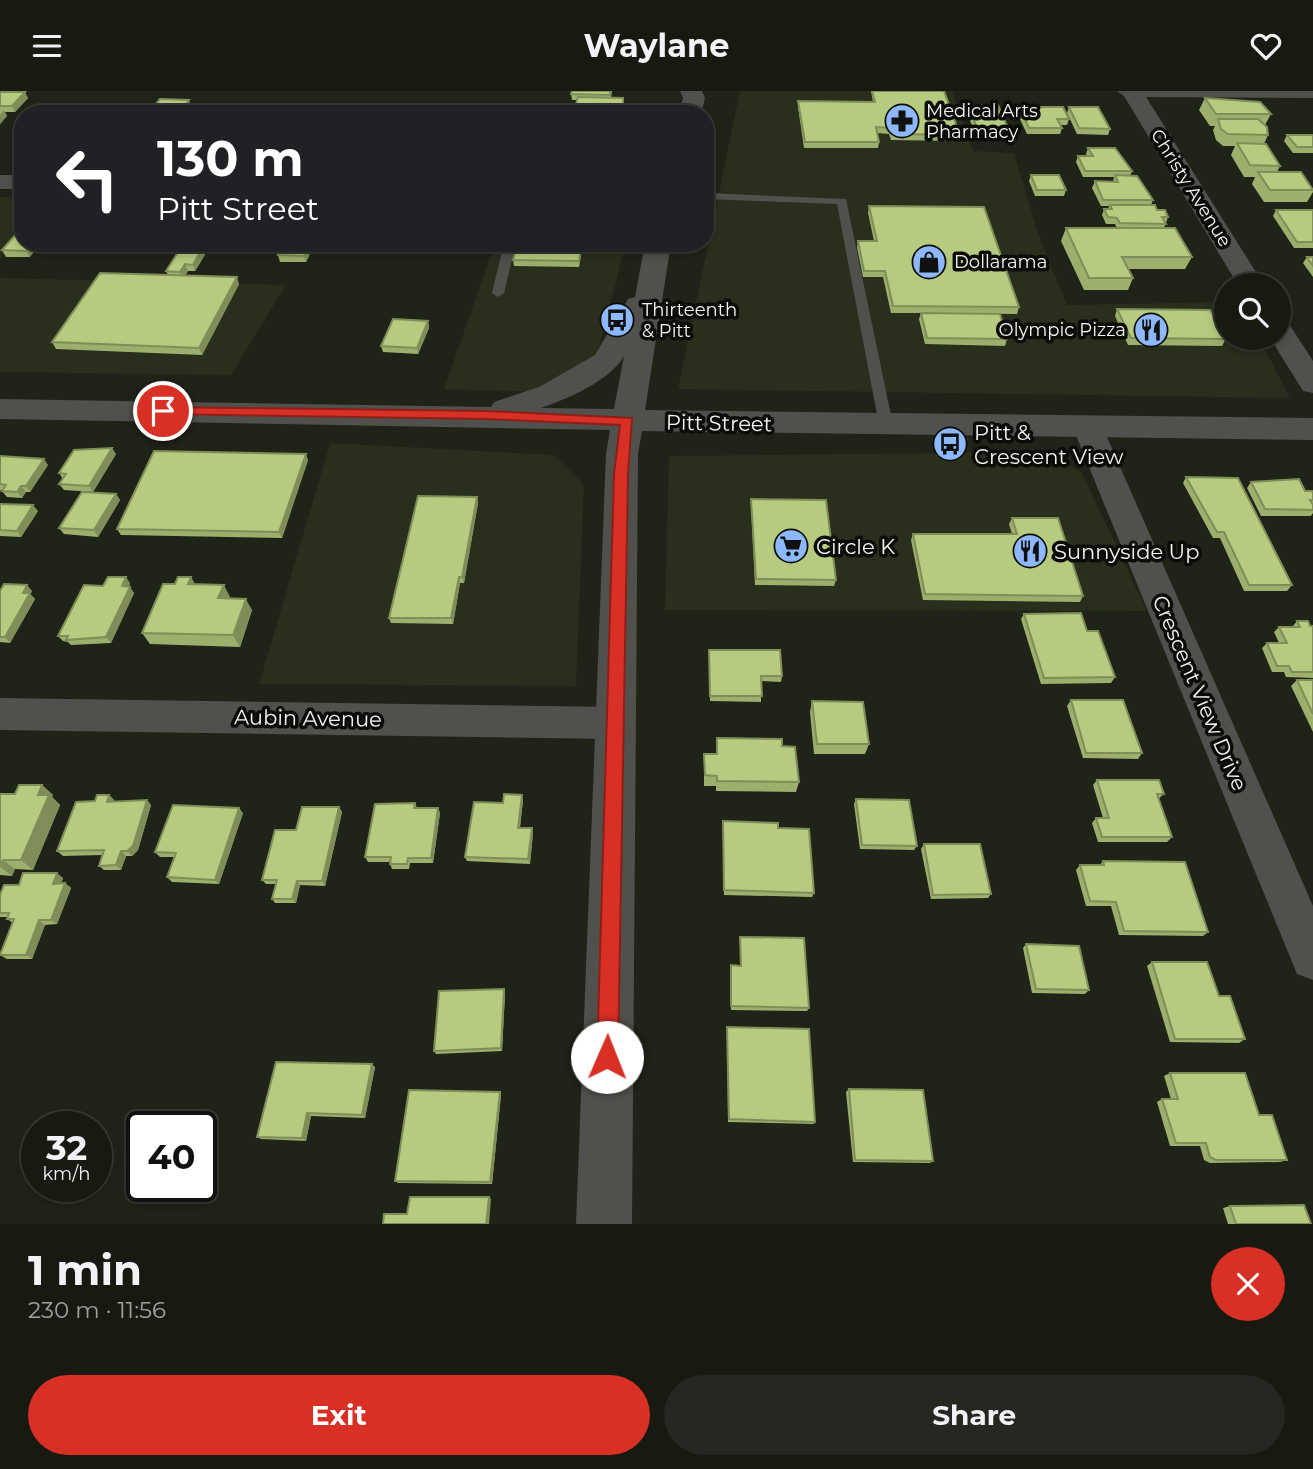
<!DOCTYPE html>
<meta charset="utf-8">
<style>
body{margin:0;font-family:Montserrat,sans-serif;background:#252720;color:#f1f3f6;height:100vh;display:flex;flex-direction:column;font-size:26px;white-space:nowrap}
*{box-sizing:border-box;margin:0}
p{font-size:23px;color:#9fa19f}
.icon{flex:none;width:38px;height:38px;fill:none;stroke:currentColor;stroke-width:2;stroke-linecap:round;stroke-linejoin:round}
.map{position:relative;height:1133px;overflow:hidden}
.sheet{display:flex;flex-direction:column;background:#181a12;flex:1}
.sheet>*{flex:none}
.guide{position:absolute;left:14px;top:14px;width:700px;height:147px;border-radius:28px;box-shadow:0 4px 10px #0003,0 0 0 2px #363832;background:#202124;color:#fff;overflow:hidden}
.buttons{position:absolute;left:1214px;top:182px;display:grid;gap:14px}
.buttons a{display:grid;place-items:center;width:77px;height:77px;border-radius:50%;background:#181a12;box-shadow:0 4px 10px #0003,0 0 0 2px #363832;font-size:35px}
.speed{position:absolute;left:21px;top:1020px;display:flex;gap:14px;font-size:35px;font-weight:700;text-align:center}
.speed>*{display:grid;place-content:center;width:91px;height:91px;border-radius:50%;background:#181a12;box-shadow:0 4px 10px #0003,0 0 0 2px #363832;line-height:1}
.speed small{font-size:18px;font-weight:400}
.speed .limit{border:4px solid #111;border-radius:10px;background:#fff;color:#111}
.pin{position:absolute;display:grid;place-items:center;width:60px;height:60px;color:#fff;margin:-30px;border:4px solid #fff;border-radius:50%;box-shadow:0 2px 7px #0007}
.me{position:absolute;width:77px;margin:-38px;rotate:1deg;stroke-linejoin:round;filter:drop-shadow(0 0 5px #0008)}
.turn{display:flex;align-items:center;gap:24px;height:147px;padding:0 28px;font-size:32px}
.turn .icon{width:91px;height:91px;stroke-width:2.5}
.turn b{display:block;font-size:49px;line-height:60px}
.round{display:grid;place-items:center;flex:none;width:74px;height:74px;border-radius:37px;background:#252720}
.summary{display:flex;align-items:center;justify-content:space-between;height:119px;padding:0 28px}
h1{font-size:42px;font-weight:700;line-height:52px}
.action{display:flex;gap:14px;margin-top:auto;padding:14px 28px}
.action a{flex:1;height:80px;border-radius:42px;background:#d93025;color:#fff;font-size:28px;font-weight:700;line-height:80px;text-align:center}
.action a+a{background:#252720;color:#f1f3f6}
header{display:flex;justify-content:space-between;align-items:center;height:91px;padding:0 28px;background:#181a12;font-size:32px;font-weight:700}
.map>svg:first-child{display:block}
</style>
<header><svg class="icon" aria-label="menu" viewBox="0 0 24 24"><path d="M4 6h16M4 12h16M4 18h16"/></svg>Waylane<svg class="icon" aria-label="heart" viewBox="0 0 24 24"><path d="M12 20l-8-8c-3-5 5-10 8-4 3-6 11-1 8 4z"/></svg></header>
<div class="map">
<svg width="1313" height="1133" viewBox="0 0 1313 1133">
<rect width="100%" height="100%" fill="#202318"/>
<g fill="#292e1d">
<path d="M740,0H952L973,60L1014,62L1038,142L1067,214L1227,211V247H1259L1290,307L678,298Z"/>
<path d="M0,106H23V141L0,169Z"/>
<path d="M495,152H626L594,275L547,301L444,298Z"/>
<path d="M0,187L286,194L231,284L0,281Z"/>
<path d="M330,352L554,364L584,394L576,595L259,593Z"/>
<path d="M1049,361L1082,382L1147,520L665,519L669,365Z"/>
</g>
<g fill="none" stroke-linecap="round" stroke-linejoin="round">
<g fill="#50514c" fill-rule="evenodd">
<path d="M705,102L846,108L893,334L891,337H881L879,334L837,113L705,108Z"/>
<path d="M504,152H516L504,202L498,206L492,202Z"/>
</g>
<g fill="#50514c" fill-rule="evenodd">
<path d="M1117,0H1313V7L1146,6L1264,194H1238L1124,5Z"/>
<rect x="0" y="84" width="23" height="14"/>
<path d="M1279,231L1289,233L1313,270V302L1303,300L1270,247H1279Z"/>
<path d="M1088,327L1099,330L1103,337L1313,815V889L1297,883L1073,337L1077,330Z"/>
<path d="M0,607L615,616L629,620L634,632L629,644L615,648L0,639Z"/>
</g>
<g fill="#50514c" fill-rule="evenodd">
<path d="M680,0H702L705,7L701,23H679L683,7Z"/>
<path d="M645,152H671L645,319L1313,327V349L642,340L638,363L632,1133H576L606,363L610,339L0,328V308L491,316L494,311L539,296L595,264L628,208L635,206ZM624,265L614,318L541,317C567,308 610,290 624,265Z"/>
</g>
</g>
<g fill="#9daf6d">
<path d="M612,0L611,7H623V23H573L577,9H572L571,3Z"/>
<path d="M871,0H944L960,44L958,50L891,49L889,43L877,42L879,51L878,57H804L798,16V10L873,11Z"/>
<path d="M0,1L28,7L15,21H5L7,25L0,33Z"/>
<path d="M1205,7L1271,23L1265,34L1268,44L1264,53L1280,75L1277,81L1313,98V101L1307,111H1264L1252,93L1255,86H1244L1231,64L1235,55H1223L1216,49L1213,39L1215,35H1210L1199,19Z"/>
<path d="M191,15L186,23H153L151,19Z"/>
<path d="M968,15L1008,37L1006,43H975L967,21Z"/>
<path d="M1019,16L1069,28L1067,34H1060L1062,37L1060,43H1027L1017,22Z"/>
<path d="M1069,16L1110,38L1108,44L1077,43L1067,22Z"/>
<path d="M1287,44L1313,46V62H1293L1284,50Z"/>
<path d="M1088,57L1132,80L1130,85L1153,109L1151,114L1168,126L1164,137L1192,166L1185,178H1129L1133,187L1128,199H1084L1061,150L1066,137H1117L1115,133H1106L1102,124L1104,118H1108L1109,115H1101L1092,97L1095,90L1113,91L1114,86H1083L1076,71L1078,65H1087L1086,63Z"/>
<path d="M1031,84L1066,99L1064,105H1035L1029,90Z"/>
<path d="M869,115L1019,216L1017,223L924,222L1007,248L1005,255L925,253L919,228L921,222H891L883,186H863L857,156L858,150H874L868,122Z"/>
<path d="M1276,119H1313V157H1294L1273,125Z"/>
<path d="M23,143L30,166H6L2,159Z"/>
<path d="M150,152H175L171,159H153Z"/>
<path d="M315,152L306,171H280L278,164Z"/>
<path d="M583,152L579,176L514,175L513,169Z"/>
<path d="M206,162L195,180H188L185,185L239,193L202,264L56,258L52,251L168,184L166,180Z"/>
<path d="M1307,166H1313V186L1303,172Z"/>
<path d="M1117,218L1226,248L1222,255L1128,254L1115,225Z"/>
<path d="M428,230L429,237L418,263L383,261L381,255Z"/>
<path d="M116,363L93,401L64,399L59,393L63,388L59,382Z"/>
<path d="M0,365L48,374L30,401H26L22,407L7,406L2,400L0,399Z"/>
<path d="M308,369L282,447L121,444L117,438Z"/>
<path d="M1186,386L1292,494L1287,500H1244L1220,447H1213L1183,392Z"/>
<path d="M1251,391L1305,400L1313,402V422L1311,425H1261L1247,397Z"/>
<path d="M116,403L120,409L98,446L64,443L59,437Z"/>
<path d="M477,406L478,412L464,492H460L453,533L391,532L389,527Z"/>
<path d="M751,408L836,489L834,495L755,494L751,414Z"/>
<path d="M0,413L38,420L21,446L0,445Z"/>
<path d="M1012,427L1083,505L1080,511L923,509L911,449L913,443H1012L1009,433Z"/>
<path d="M130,492L129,496L134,502L111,552L71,554L68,551L63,550L58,545L103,495Z"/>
<path d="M195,493L230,506L229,507L252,519L240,556L150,553L142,542Z"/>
<path d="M0,500H32L30,503L35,508L10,552L0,551Z"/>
<path d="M1024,523L1087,540L1115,586L1111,592L1041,593L1021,528Z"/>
<path d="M1297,530L1313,535V587L1286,586L1284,581H1272L1262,557L1267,552H1279L1274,541L1279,536H1292Z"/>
<path d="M709,559L782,585L781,591L761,590V611L710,610Z"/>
<path d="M1297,589H1313V641L1291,595Z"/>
<path d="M1071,609L1142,662L1138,668L1083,667L1067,615Z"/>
<path d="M812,610L869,653L865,663H814L810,621Z"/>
<path d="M717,647L782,655L799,691L796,701L716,700V695H704V663H716Z"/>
<path d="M1097,689L1164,703L1158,708L1172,746L1167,751H1098L1092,732L1096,727H1103L1093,694Z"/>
<path d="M42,694L53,704L52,706L60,714L33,779L15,778L12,785L0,784V703H15Z"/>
<path d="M109,704L114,709L113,711L147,709L151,714L138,759L132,765H126L121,779H104L99,775L102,764L63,765L57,760L95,710Z"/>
<path d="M856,708L917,755L914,759L860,758L854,713Z"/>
<path d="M523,709L520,737L533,742L530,773L467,770L465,766Z"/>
<path d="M415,712L417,717H438L440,722L433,772H410L409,778H392L390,773V771H368L365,766Z"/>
<path d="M339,716L342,721L325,795L300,794L296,812H275L272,808L276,793H266L262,789L296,739Z"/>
<path d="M243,722L219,793L172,791L167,786L175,766H160L155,761Z"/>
<path d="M723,730L778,737L814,802L812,806L724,804Z"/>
<path d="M924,753L991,803L988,807L931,808L921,758Z"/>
<path d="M1103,770L1208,841L1203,845L1119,844L1111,815H1086L1076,779L1080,774H1100Z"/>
<path d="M63,787L61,793L65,792L71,797L57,833L45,834L32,868H7L0,864L13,832L7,828L8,826H0V804L19,794Z"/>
<path d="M740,846L809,917L807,920L731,919L730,878L731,874L740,875Z"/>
<path d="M1026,853L1089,899L1085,903L1032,902L1023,857Z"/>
<path d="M1152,871L1219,905L1245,948L1239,952L1170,951L1147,875Z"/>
<path d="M504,898L505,902L502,960L436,963L434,960Z"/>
<path d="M727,936L815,1031L814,1033L728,1031Z"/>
<path d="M375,976L365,1027L311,1025L306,1050L261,1048L257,1046Z"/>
<path d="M1170,982L1259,1024L1287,1069L1280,1071L1210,1072L1204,1069L1200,1055H1170L1157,1011L1162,1008H1171L1164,985Z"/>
<path d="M849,998L933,1070L930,1072L853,1071L846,1001Z"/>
<path d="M500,1001L501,1004L492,1093L398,1092L395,1090Z"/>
<path d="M1230,1115L1311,1133H1228L1223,1117Z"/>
</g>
<g fill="#7f8e59">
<path d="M25,1L28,7L15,21L12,15Z"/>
<path d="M189,9L191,15L186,23H182L181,20Z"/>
<path d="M4,19L7,25L0,33V24Z"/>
<path d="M33,152H41L30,166L27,160Z"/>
<path d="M168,152H175L171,159Z"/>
<path d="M310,152H315L306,171L304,165Z"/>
<path d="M582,152H583L579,176V170Z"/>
<path d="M203,155L206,162L195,180L193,174Z"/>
<path d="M185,173L188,180L183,187L180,181Z"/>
<path d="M237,186L239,193L202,264L199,257Z"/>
<path d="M428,230L429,237L418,263L417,257Z"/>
<path d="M112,357L116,363L93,401L89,395Z"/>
<path d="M306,363L308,369L282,447L279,441Z"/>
<path d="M44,368L48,374L30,401L26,395Z"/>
<path d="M21,395L26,401L22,407L17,401Z"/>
<path d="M116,403L120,409L98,446L94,439Z"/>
<path d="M477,406L478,412L464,492L462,486Z"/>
<path d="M33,414L38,420L21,446L17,440Z"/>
<path d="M126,486L130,492L126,501L122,495Z"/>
<path d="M191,486L198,498L188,493Z"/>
<path d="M459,486L460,492L453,533L451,527Z"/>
<path d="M27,494L32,500L30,503L35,508L10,552L5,546L23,502Z"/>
<path d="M224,494L230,506L225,519L218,507Z"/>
<path d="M130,496L134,502L111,552L106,546Z"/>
<path d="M246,508L252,519L240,556L233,544Z"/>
<path d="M42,694L53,704L52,706L60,714L33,779L21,769L38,704Z"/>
<path d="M109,704L114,709L112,716L107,711Z"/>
<path d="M522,704L523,709L519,742L518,737Z"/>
<path d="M147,709L151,714L138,759L132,765L127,760Z"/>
<path d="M339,716L342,721L325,795L322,790Z"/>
<path d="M239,717L243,722L219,793L215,789Z"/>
<path d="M438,717L440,722L433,772L431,767Z"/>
<path d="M532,737L533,742L530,773L528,768Z"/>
<path d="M121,760L126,765L121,779L116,774Z"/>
<path d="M3,769L15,778L12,785L0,776Z"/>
<path d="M57,782L63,787L59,797L53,793Z"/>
<path d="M297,790L300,794L296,812L292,808Z"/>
<path d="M65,792L71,797L57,833L51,829Z"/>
<path d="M39,829L45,834L32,868L26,864Z"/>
<path d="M504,898L505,902L502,960L501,957Z"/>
<path d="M372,973L375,976L365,1027L362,1024Z"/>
<path d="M500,1001L501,1004L492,1093L490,1091Z"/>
<path d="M307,1022L311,1025L306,1050L302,1047Z"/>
<path d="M489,1106L491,1108L489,1133H486Z"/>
</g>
<g fill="#b6cb7f" stroke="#7f8e59" stroke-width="2">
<path d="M572,0H610V4L571,3Z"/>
<path d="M872,0H944L960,44L892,43L890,37L876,36L879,51H805L798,10L875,11Z"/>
<path d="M0,1H25L12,15H0Z"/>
<path d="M578,6L623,7V23H573Z"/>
<path d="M1205,7L1260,11L1271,23H1216Z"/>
<path d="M160,8L189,9L181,20L151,19Z"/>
<path d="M998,14L1008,37H977L968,15Z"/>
<path d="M1019,16H1063L1069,28H1057L1062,37H1029Z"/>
<path d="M1069,16H1098L1110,38L1079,37Z"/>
<path d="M247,22H269L246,23Z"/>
<path d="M1218,28H1258L1267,36L1268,44L1228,43L1221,38Z"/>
<path d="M1287,44H1312L1313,46V56H1297Z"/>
<path d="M1237,52L1266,53L1280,75L1250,74Z"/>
<path d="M1088,57H1115L1132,80H1085L1078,65H1093Z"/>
<path d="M1258,81H1301L1313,99H1270Z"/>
<path d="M1031,84H1059L1066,99H1037Z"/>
<path d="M1115,84L1137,85L1153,109H1103L1095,90L1118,91Z"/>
<path d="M1110,114H1155L1157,119H1165L1168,126H1162L1166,133L1120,132L1117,127L1108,126L1104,118H1112Z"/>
<path d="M869,115L984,116L1019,216L893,215L885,180H864L858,150H877Z"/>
<path d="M1276,119H1313V151H1297Z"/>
<path d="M1066,137H1175L1192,166H1122L1133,187H1089Z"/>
<path d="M16,143H23V152H33L27,160L2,159Z"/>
<path d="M284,152H310L304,165L278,164Z"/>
<path d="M517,152H582L579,170L513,169Z"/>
<path d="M182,155H203L193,174L185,173L180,181L166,180Z"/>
<path d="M1307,166H1313V175Z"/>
<path d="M100,182L237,186L199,257L52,251Z"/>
<path d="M1117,218L1210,219L1226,248L1131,247Z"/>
<path d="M921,222L1000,223L1007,248L927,247Z"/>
<path d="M393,228L428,230L417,257L381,255Z"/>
<path d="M112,357L89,395L59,393L66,383L59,382L74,359Z"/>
<path d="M154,360L306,363L279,441L117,438Z"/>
<path d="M0,365L44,368L26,395H21L17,401L2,400L6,394L0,393Z"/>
<path d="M1186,386L1238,387L1292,494H1249L1224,441H1217Z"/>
<path d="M1299,388L1305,400H1312L1313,402V409H1310L1313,414V419L1265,418L1251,391Z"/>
<path d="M82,401L116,403L94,439L59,437Z"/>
<path d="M418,405L477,406L462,486H459L451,527H389Z"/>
<path d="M751,408L826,409L836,489L756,488Z"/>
<path d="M0,413L33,414L17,440L0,439Z"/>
<path d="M1012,427H1058L1083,505L925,503L913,443H1017Z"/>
<path d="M108,486H126L122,495L130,496L106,546L66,549L68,545H58L84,494L103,495Z"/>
<path d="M178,486H191L188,493L224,494L218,507L246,508L233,544L142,542L163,493H175Z"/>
<path d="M4,493L27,494L23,502H30L5,546H0V500Z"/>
<path d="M1081,522L1087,540H1098L1115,586L1044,587L1024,523Z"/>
<path d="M1297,530H1308L1310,535H1313V581H1292L1289,575H1277L1267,552H1287L1279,536H1300Z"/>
<path d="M709,559H780L782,585H761L762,605H710Z"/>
<path d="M1297,589H1313V623Z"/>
<path d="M1071,609H1123L1142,662H1086Z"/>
<path d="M812,610L863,611L869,653H817Z"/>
<path d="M717,647L782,648V655L795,656L799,691L717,690V685L705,684L704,663H717Z"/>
<path d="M1097,689H1159L1164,703H1157L1172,746H1102L1096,727H1109Z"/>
<path d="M19,694H42L38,704H49L21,769H3L0,774V703H15Z"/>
<path d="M504,703L522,704L518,737H532L528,768L465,766L474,711L503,712Z"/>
<path d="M97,704H109L107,711L147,709L133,755L127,760H121L116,774L99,775L104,759L57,760L76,711L95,710Z"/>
<path d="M856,708L909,709L917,755L862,754Z"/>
<path d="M415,712L414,717H438L431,767H408L407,773H390L391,766H365L375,713Z"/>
<path d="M173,714L239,717L215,789L167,786L176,762L155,761Z"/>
<path d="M302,716H339L322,790H297L292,808H272L277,789H262L275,739H296Z"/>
<path d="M723,730L778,732V737L809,738L814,802L724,799Z"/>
<path d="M924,753H980L991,803L933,804Z"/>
<path d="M1103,770L1185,771L1208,841L1124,840L1116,811L1090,810L1080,774H1104Z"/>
<path d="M23,782H57L53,793L65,792L51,829H39L26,864H0L14,828H7L9,822H0V804L4,794H19Z"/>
<path d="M740,846L804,847L809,917L731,915V874L741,875Z"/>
<path d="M1026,853L1079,855L1089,899L1036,898Z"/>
<path d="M1152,871H1207L1219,905H1230L1245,948H1175Z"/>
<path d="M504,898L501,957L434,960L439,900Z"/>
<path d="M727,936L809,938L815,1031L729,1028Z"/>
<path d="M276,971L372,973L362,1024L307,1022L302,1047L257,1046Z"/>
<path d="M1170,982H1245L1259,1024H1272L1287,1069H1216L1210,1066L1206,1052H1176L1162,1008H1178Z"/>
<path d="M849,998L923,999L933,1070L855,1069Z"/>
<path d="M409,999L500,1001L490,1091L395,1090Z"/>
<path d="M410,1106H489L486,1133H383L384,1123H407Z"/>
<path d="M1304,1114L1311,1133H1236L1230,1115Z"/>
</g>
<path fill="#d93025" stroke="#8d1f18" stroke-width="2" d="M163,316L487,320L632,327L628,383L618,966L615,973L607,976L600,973L597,966L614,383L620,334L487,328L158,323L156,320Z"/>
<defs>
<g id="pharmacy-disc" transform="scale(1.75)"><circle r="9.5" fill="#8db9fc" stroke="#0b0c07"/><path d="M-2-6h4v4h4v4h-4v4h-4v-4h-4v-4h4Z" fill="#111"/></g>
<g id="shop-disc" transform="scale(1.75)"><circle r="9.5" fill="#8db9fc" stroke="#0b0c07"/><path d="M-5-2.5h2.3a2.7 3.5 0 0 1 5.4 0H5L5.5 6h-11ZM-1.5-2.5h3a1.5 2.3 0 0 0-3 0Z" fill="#111"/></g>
<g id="bus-disc" transform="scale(1.75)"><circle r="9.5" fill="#8db9fc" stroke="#0b0c07"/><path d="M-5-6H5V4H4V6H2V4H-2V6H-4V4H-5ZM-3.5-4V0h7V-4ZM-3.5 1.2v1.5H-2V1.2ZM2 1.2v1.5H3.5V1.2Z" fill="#111"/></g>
<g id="restaurant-disc" transform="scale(1.75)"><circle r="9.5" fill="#8db9fc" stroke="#0b0c07"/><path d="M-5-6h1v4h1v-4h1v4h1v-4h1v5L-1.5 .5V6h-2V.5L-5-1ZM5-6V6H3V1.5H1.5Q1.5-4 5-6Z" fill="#111"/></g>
<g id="supermarket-disc" transform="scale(1.75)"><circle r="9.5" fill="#8db9fc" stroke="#0b0c07"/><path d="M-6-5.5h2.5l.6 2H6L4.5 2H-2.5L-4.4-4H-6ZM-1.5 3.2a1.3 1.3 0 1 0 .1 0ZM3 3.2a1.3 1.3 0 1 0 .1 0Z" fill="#111"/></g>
</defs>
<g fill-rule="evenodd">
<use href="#pharmacy-disc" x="902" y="30"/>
<use href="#shop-disc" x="929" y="171"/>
<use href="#bus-disc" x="617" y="229"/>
<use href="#restaurant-disc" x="1151" y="239"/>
<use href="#bus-disc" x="950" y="353"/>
<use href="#supermarket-disc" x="791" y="455"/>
<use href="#restaurant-disc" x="1030" y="460"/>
</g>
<g text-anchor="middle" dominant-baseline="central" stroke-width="7" stroke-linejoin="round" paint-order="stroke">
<g font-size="18" fill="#f3f6ee" stroke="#0b0c07" text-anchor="start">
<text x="926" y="20">Medical Arts<tspan x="926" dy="21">Pharmacy</tspan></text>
<text x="954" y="171">Dollarama</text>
<text x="642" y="219">Thirteenth<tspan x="642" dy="21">&amp; Pitt</tspan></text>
<text x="1126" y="239" text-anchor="end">Olympic Pizza</text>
</g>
<g font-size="18" fill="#f3f6ee" stroke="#0b0c07">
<text transform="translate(1191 97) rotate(58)">Christy Avenue</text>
</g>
<g font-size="21" fill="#f3f6ee" stroke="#0b0c07">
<text transform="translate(719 332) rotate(1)">Pitt Street</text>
<text transform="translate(1200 602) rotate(67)">Crescent View Drive</text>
<text transform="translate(308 627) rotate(1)">Aubin Avenue</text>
</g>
<g font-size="21" fill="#f3f6ee" stroke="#0b0c07" text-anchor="start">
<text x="974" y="341">Pitt &amp;<tspan x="974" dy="24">Crescent View</tspan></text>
<text x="816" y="455">Circle K</text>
<text x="1054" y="460">Sunnyside Up</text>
</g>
</g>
</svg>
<div class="buttons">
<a><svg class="icon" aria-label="search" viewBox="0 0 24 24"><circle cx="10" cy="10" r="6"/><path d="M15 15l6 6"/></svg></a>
</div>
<div class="speed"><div>32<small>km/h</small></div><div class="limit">40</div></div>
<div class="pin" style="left:163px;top:320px;background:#d93025"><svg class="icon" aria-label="arrive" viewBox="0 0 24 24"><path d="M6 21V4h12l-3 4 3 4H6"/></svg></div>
<svg class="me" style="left:607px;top:966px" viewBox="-20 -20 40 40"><circle r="19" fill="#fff"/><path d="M0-13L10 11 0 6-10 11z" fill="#d93025"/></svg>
<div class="guide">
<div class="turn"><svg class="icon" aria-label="left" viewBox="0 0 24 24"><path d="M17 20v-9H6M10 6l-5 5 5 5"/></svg><div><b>130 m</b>Pitt Street</div></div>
</div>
</div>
<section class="sheet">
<div class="summary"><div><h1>1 min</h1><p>230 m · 11:56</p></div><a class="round" style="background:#d93025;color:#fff"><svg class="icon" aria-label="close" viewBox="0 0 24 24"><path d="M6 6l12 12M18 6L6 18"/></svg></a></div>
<div class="action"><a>Exit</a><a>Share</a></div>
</section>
